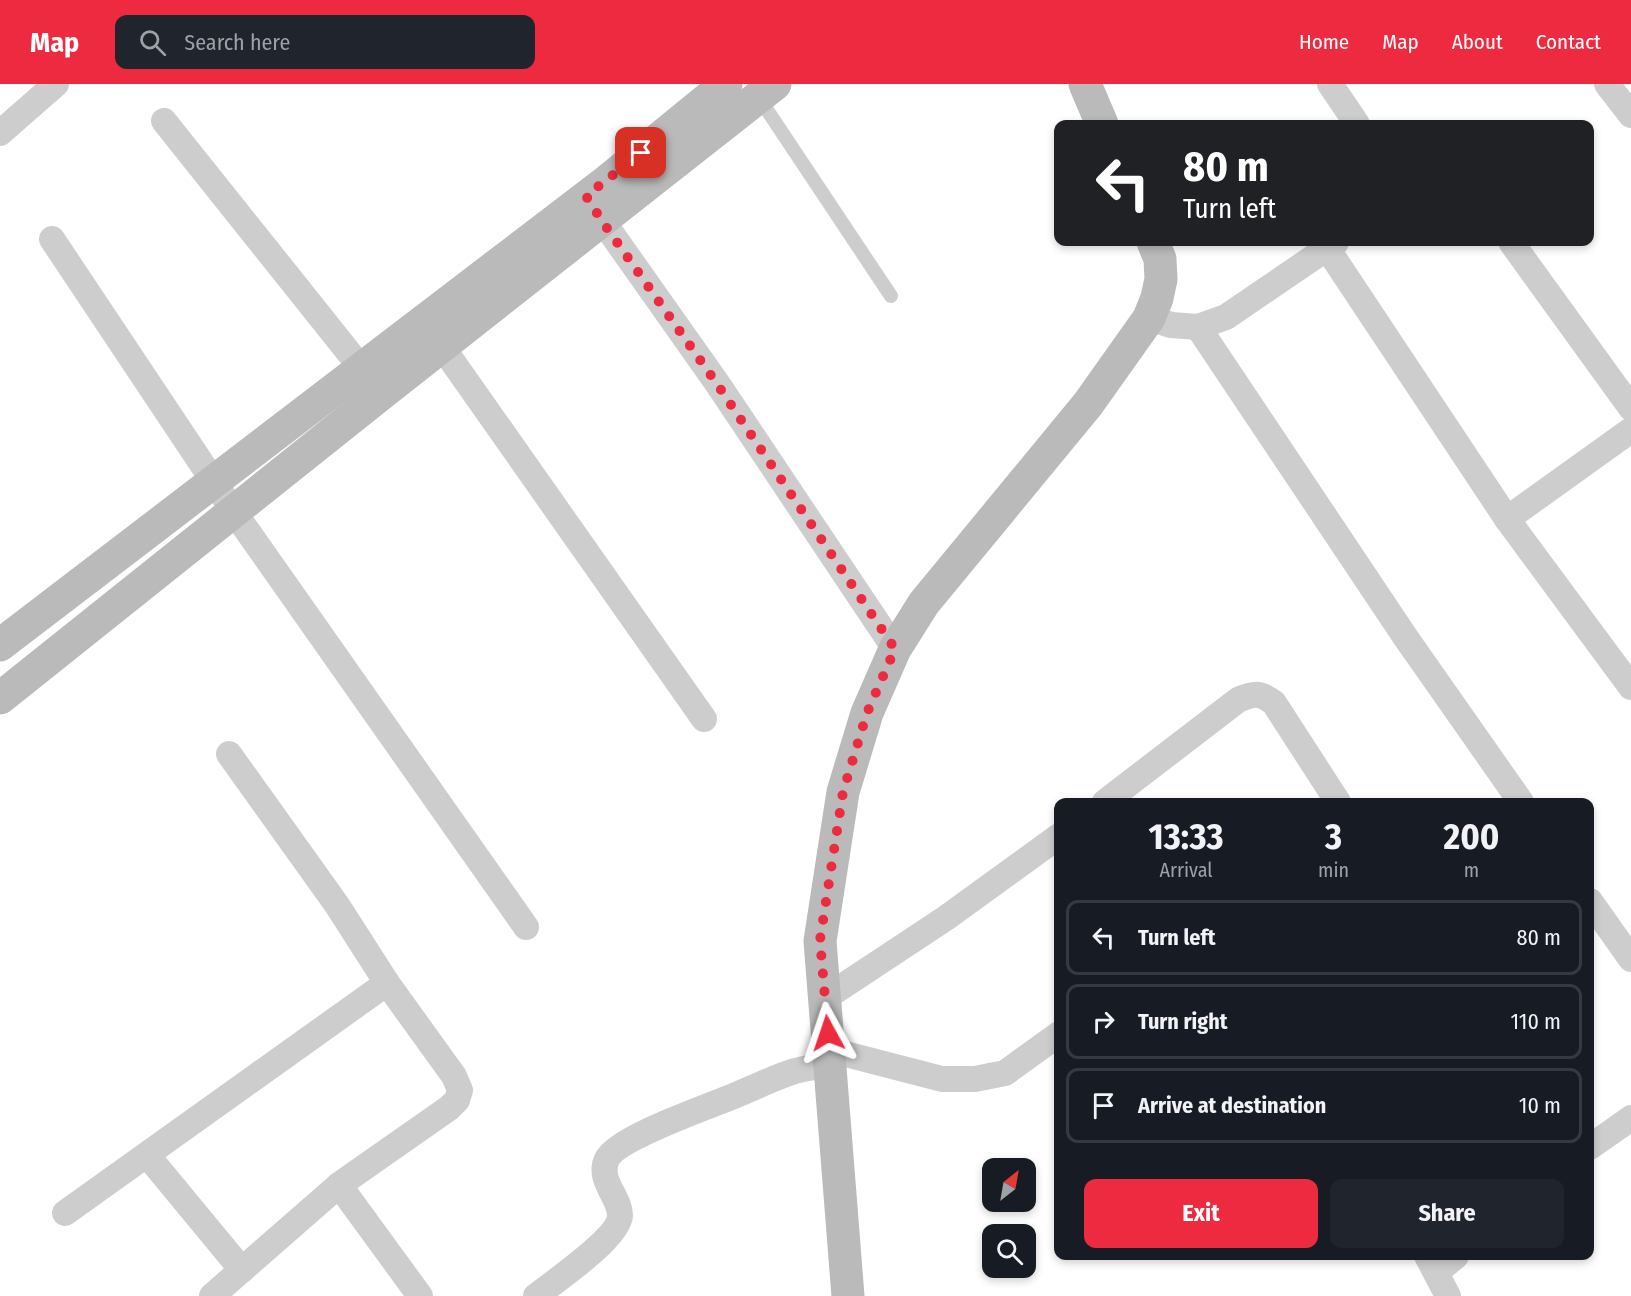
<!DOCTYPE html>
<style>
body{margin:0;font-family:"Fira Sans Condensed",sans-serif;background:#20242c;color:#f1f3f6;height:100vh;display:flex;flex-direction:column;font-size:22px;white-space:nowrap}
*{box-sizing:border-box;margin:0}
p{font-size:20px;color:#9ea1a6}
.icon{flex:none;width:33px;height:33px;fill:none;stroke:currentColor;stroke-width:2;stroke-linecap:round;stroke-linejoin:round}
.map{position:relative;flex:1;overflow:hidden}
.sheet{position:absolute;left:1054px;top:714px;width:540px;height:462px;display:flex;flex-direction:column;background:#171b24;border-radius:12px;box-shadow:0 3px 9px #0003}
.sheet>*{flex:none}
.top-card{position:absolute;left:1054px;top:36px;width:540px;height:126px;border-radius:12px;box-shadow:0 3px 9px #0003;background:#202124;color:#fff;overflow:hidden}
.needle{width:39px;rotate:31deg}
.tools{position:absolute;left:982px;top:1074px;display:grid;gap:12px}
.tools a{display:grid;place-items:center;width:54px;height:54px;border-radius:12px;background:#171b24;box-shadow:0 3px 9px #0003;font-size:30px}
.pin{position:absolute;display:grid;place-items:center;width:51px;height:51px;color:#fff;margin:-26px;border-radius:12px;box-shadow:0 3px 9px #0006}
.me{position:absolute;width:66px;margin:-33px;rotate:355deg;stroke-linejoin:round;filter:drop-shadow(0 0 4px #0008)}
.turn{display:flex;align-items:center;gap:21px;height:126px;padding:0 30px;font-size:27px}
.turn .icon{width:78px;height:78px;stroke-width:2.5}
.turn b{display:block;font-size:42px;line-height:51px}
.eta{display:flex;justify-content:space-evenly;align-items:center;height:102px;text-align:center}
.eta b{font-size:36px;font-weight:700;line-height:42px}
.action{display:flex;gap:12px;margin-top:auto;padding:12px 30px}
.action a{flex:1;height:69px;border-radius:12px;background:#ee2a41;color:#fff;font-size:24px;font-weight:700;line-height:69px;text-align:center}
.action a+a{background:#20242c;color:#f1f3f6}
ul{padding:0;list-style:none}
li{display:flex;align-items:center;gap:18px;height:75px;margin:0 12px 9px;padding:0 18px;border:3px solid #363941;border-radius:12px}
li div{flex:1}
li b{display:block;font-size:22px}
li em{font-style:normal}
header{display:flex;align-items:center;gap:36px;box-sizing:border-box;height:84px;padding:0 30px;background:#ee2a41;color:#fff}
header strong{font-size:28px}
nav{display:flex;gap:33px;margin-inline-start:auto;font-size:21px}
.search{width:420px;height:54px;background:#20242c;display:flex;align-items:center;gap:15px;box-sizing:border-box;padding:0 21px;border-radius:12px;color:#9ea1a6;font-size:22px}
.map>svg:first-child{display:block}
</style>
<header>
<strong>Map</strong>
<div class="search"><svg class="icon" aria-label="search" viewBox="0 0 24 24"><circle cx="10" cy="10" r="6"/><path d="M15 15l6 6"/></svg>Search here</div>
<nav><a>Home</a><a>Map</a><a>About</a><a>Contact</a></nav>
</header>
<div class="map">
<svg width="1631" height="1212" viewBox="0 0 1631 1212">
<rect width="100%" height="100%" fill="#fff"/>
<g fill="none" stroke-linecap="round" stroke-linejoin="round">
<path stroke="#cdcdcd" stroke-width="14" d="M759,14L891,212"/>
<g stroke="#cdcdcd" stroke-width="26">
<path d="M1330,0L1357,40"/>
<path d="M1607,0L1631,31"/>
<path d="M164,37L362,285"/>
<path d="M0,49L56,0"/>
<path d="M592,122L717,299L895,565"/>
<path d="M52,155L234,428L526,843"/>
<path d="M1511,158L1631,324"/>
<path d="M1327,164L1507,435L1631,603"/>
<path d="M1149,234L1171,241L1198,243L1226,233L1336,158"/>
<path d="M1198,243L1406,554L1521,718"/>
<path d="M431,247L704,635"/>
<path d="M1507,435L1631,346"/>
<path d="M1105,718L1238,616C1254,609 1260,608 1274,619L1338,718"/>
<path d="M1590,817L1631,875"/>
<path d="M825,914L946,834L1059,752"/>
<path d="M830,966L942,995H975L1005,989L1059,950"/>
<path d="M1590,1063L1631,1034"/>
<path d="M147,1071L242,1186"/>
<path d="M339,1101L420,1212"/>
<path d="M65,1129L387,899"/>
<path d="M1427,1172L1448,1212"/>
<path d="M1437,1188L1456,1172"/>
<path d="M212,1212L339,1101L449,1024L457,1016L460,1006L454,992L387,899L337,821L229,670"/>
<path d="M536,1212C554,1198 620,1153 620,1131C620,1113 597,1096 607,1075C618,1053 711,1022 736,1011C756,1003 775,993 795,987C807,984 819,982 831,980"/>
</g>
<g stroke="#bababa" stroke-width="33">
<path d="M1085,0L1102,40"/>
<path d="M0,561L607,97L726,0"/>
<path d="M0,614L381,310L775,0"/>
<path d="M848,1212L820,857L843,708L867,629L895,565L924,519L1088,320L1149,234L1157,214L1161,195L1160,175L1153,158"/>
</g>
</g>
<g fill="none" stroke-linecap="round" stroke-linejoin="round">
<path stroke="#ee2a41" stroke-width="10" stroke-dasharray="0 18" d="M641,69L586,112L602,137L717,300L895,565L867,629L843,708L820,856L828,949"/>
</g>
</svg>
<div class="tools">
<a><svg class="needle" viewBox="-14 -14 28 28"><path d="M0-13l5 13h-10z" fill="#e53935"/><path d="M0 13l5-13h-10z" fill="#9ea1a6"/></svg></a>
<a><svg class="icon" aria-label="search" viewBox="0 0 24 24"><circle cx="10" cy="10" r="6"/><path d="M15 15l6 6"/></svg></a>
</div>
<div class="pin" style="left:641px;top:69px;background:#d93025"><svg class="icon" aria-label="arrive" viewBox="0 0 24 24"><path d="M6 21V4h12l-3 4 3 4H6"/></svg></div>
<svg class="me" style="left:828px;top:949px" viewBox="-20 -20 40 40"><path d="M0-17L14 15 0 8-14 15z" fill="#ee2a41" stroke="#fff" stroke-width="4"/></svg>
<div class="top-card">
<div class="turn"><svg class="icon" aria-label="left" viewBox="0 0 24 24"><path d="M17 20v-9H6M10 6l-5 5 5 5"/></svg><div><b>80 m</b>Turn left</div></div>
</div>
<section class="sheet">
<div class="eta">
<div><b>13:33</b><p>Arrival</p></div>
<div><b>3</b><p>min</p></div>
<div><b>200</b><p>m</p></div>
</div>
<ul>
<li><svg class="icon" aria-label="left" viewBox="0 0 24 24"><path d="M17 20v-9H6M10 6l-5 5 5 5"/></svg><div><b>Turn left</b></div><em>80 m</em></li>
<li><svg class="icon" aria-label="right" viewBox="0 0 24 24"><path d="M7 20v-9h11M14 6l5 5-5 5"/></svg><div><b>Turn right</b></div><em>110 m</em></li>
<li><svg class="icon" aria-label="arrive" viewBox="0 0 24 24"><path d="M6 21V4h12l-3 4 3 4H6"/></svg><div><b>Arrive at destination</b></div><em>10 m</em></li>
</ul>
<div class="action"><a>Exit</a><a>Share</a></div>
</section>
</div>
